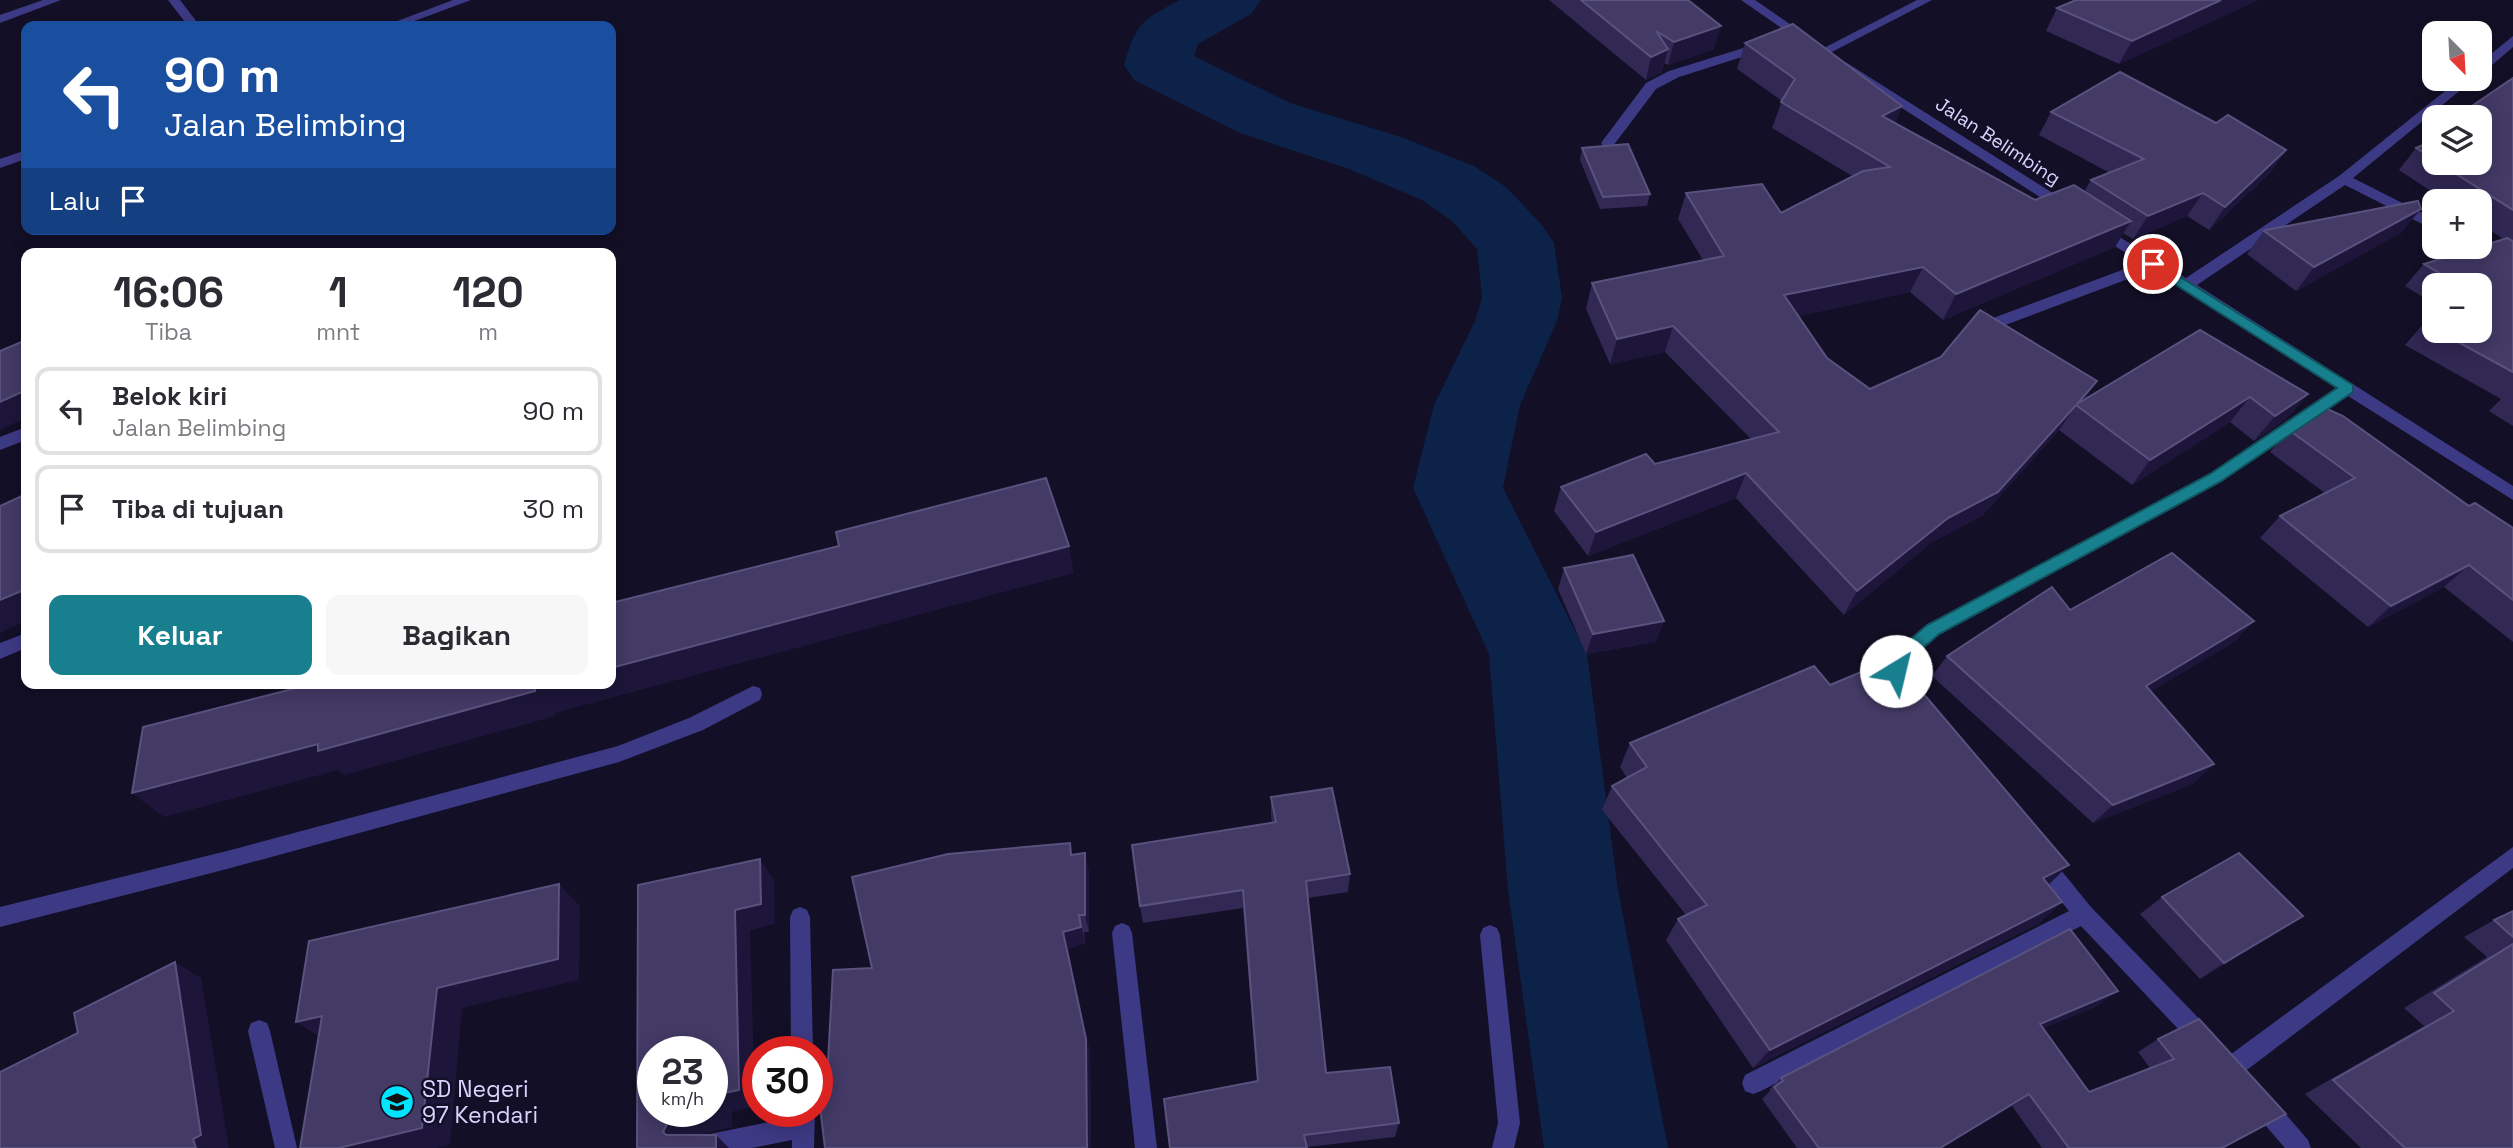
<!DOCTYPE html>
<html lang="id">
<meta charset="utf-8">
<style>
body{margin:0;font-family:"Space Grotesk",sans-serif;background:#f7f7f7;color:#2b2b33;height:100vh;display:flex;flex-direction:column;font-size:26px;white-space:nowrap}
*{box-sizing:border-box;margin:0}
p{font-size:23px;color:#7c7c81}
.icon{flex:none;width:38px;height:38px;fill:none;stroke:currentColor;stroke-width:2;stroke-linecap:round;stroke-linejoin:round}
.map{position:relative;flex:1;overflow:hidden}
.sheet{position:absolute;left:21px;top:248px;width:595px;height:441px;display:flex;flex-direction:column;background:#fff;border-radius:14px;box-shadow:0 4px 18px #0003}
.sheet>*{flex:none}
.guide{position:absolute;left:21px;top:21px;width:595px;height:214px;border-radius:14px;box-shadow:0 4px 18px #0003;background:#1a4fa0;color:#fff;overflow:hidden}
.needle{width:46px;rotate:156deg}
.fabs{position:absolute;left:2422px;top:21px;display:grid;gap:14px}
.fabs a{display:grid;place-items:center;width:70px;height:70px;border-radius:14px;background:#fff;box-shadow:0 4px 18px #0003;font-size:35px}
.speed{position:absolute;left:637px;top:1036px;display:flex;gap:14px;font-size:35px;font-weight:700;text-align:center}
.speed>*{display:grid;place-content:center;width:91px;height:91px;border-radius:50%;background:#fff;box-shadow:0 4px 18px #0003;line-height:1}
.speed small{font-size:18px;font-weight:400}
.speed .limit{border:10px solid #d22;background:#fff;color:#111}
.pin{position:absolute;display:grid;place-items:center;width:60px;height:60px;color:#fff;margin:-30px;border:4px solid #fff;border-radius:50%;box-shadow:0 2px 7px #0007}
.me{position:absolute;width:77px;margin:-38px;rotate:36deg;stroke-linejoin:round;filter:drop-shadow(0 0 5px #0008)}
.turn{display:flex;align-items:center;gap:24px;height:147px;padding:0 28px;font-size:32px}
.turn .icon{width:91px;height:91px;stroke-width:2.5}
.turn b{display:block;font-size:49px;line-height:60px}
.then{display:flex;align-items:center;height:66px;padding:0 28px;background:#0003;gap:14px;font-size:26px}
.eta{display:flex;justify-content:space-evenly;align-items:center;height:119px;text-align:center}
.eta b{font-size:42px;font-weight:800;line-height:49px}
.primary-button{display:flex;gap:14px;margin-top:auto;padding:14px 28px}
.primary-button a{flex:1;height:80px;border-radius:14px;background:#187f8f;color:#fff;font-size:28px;font-weight:800;line-height:80px;text-align:center}
.primary-button a+a{background:#f7f7f7;color:#2b2b33}
ul{padding:0;list-style:none}
li{display:flex;align-items:center;gap:21px;height:88px;margin:0 14px 10px;padding:0 14px;border:4px solid #e1e1e2;border-radius:14px}
li div{flex:1}
li b{display:block;font-size:26px}
li em{font-style:normal}
.map>svg:first-child{display:block}
</style>
<div class="map">
<svg width="2513" height="1148" viewBox="0 0 2513 1148">
<rect width="100%" height="100%" fill="#130f26"/>
<g fill="none" stroke-linecap="round" stroke-linejoin="round">
<path fill="#0c2248" fill-rule="evenodd" d="M1180,0H1261L1251,14L1198,44L1194,56L1290,103L1401,137L1474,166L1506,187L1542,225L1554,243L1562,298L1557,321L1520,405L1503,488L1587,654L1618,890L1668,1148H1544L1508,890L1489,654L1413,488L1434,405L1475,321L1482,298L1477,249L1452,221L1422,200L1349,169L1240,133L1134,80L1124,65C1137,22 1141,21 1180,0Z"/>
<g fill="#3d3a85" fill-rule="evenodd">
<path d="M43,0H61L0,23V15Z"/>
<path d="M168,0H180L200,26H188Z"/>
<path d="M453,0H471L401,26H384Z"/>
<path d="M1741,0H1755L1813,40L1811,43H1803Z"/>
<path d="M1917,0H1932L1828,54L1824,55L1818,51Z"/>
<path d="M2513,36V47L2484,72L2480,73V63Z"/>
<path d="M1763,42L1767,43V49L1679,77L1656,89L1613,146H1603L1601,143L1646,83L1669,71Z"/>
<path d="M1847,63L2070,204V210H2060L1843,70L1841,67Z"/>
<path d="M2460,79H2474L2353,178L2434,219V230L2345,185L2197,285L2513,486V500L2348,396L2221,482L1939,635L1908,662L1905,671L1918,696L1916,702L1909,704L1902,702L1887,671L1894,653L1927,625L2209,474L2336,388L2152,270L1987,332H1977L1974,328L1977,324L2141,263L2095,233V227L2100,225L2186,278L2339,176Z"/>
<path d="M26,150V159L0,168V159Z"/>
<path d="M26,427V440L0,450V437Z"/>
<path d="M26,633V648L0,659V643Z"/>
<path d="M753,686L760,688L762,694L760,700L703,730L619,762L227,869L0,927V907L227,851L618,746L689,718Z"/>
<path d="M2513,847V868L2239,1076L2231,1079L2223,1076L2220,1068L2223,1060Z"/>
<path d="M2040,851L2047,853L2091,907L2213,1033L2216,1041L2213,1049L2205,1052L2197,1049L2081,926L1761,1091L1753,1094L1745,1091L1742,1083L1745,1075L2069,911L2033,867L2030,860L2033,853Z"/>
<path d="M800,907L807,910L810,917L813,1052H791L790,917L793,910Z"/>
<path d="M1122,923L1129,926L1132,933L1157,1148H1135L1112,933L1115,926Z"/>
<path d="M1490,925L1497,928L1500,935L1520,1123L1514,1148H1492L1498,1123L1480,935L1483,928Z"/>
<path d="M259,1020L267,1023L270,1031L297,1148H275L248,1031L251,1023Z"/>
<path d="M2261,1092L2269,1095L2308,1140L2311,1148H2285L2253,1111L2250,1103L2253,1095Z"/>
<path d="M793,1111H815L814,1148H792V1140L752,1148H684L687,1140L695,1137L793,1117Z"/>
</g>
</g>
<g fill="#312854">
<path d="M1549,0H1688L1714,49L1668,65L1664,63L1662,72L1646,80Z"/>
<path d="M2258,0L2119,64L2046,31L2057,8Z"/>
<path d="M1745,43L1902,106L1895,124L2035,200L2084,192L2091,180L2110,173L2039,135L2051,112L2216,123L2286,150L2270,173L2209,230L2187,216L2133,239L2123,233L2115,247L1943,320L1910,292L1798,316L1827,358L1870,389L2097,381L2085,399L2308,394L2286,419L2254,441L2230,422L2132,485L2059,430L1982,516L1932,542L1844,615L1736,498L1588,556L1554,511L1561,487L1751,439L1665,352L1610,364L1586,309L1592,283L1703,260L1678,219L1686,193L1781,213L1852,176L1772,128L1782,101L1737,69Z"/>
<path d="M2513,78V426L2489,411L2501,399L2405,345L2424,323L2434,319V331H2480V285H2434V304L2405,286L2424,264L2503,239L2480,223V201H2446L2399,170L2416,148L2434,140V163H2480V117H2460L2466,110Z"/>
<path d="M1582,148L1650,194L1647,206L1600,209L1580,160Z"/>
<path d="M2264,231L2402,232L2296,291L2247,254Z"/>
<path d="M2289,430L2469,506L2513,528V642L2444,587L2368,627L2260,538L2280,516L2325,493L2270,452Z"/>
<path d="M1564,568L1664,621L1655,642L1586,654L1558,589Z"/>
<path d="M2070,610L2254,621L2234,642L2151,691L2214,764L2192,784L2093,823L1932,676L1947,656Z"/>
<path d="M1878,684L2069,865L2049,884L2062,902L2038,924L1753,1068L1666,940L1678,919L1686,915L1602,810L1612,786L1627,778L1620,767L1630,743L1830,685Z"/>
<path d="M1271,797L1350,874L1348,892L1308,898L1326,1073L1399,1123L1395,1137L1307,1147L1257,1082L1243,908L1143,923L1140,906L1272,823L1271,816Z"/>
<path d="M1073,854L1089,871V932H1084L1085,943L1068,949L1090,1054L1091,1148H825L827,1080L872,968Z"/>
<path d="M2162,897L2303,916L2277,933L2200,979L2140,914Z"/>
<path d="M2513,911V1147L2512,1148H2361L2305,1094L2424,1026L2404,1008L2487,957L2464,937L2494,920Z"/>
<path d="M2099,1005L2044,1028L2089,1092L2150,1068L2138,1052L2158,1039L2199,1019L2222,1148H2042L2012,1106L1942,1148H1797L1762,1099L1770,1091L1769,1090L1781,1078Z"/>
</g>
<g fill="#1d163a">
<path d="M2221,0H2258L2119,64L2132,41Z"/>
<path d="M1721,26L1714,49L1668,65L1674,42Z"/>
<path d="M1668,49L1662,72L1646,80L1651,57Z"/>
<path d="M1902,106L1892,132L1882,116Z"/>
<path d="M2286,150L2270,173L2209,230L2225,207Z"/>
<path d="M2203,193L2187,216L2133,239L2148,216Z"/>
<path d="M2421,209L2402,232L2296,291L2314,267Z"/>
<path d="M2131,221L2115,247L1943,320L1956,294Z"/>
<path d="M1923,267L1910,292L1774,321L1784,295Z"/>
<path d="M1673,326L1665,352L1610,364L1617,339Z"/>
<path d="M2097,381L2079,407L2076,405Z"/>
<path d="M26,390V418L0,430V402Z"/>
<path d="M2308,394L2286,419L2254,441L2275,416Z"/>
<path d="M2250,397L2230,422L2132,485L2150,460Z"/>
<path d="M2076,405L2059,430L1982,516L1932,542L1844,615L1857,591Z"/>
<path d="M1746,473L1736,498L1588,556L1596,532Z"/>
<path d="M1069,546L1074,573L555,713V716L344,775L338,770L164,817L132,793L549,684H611V668Z"/>
<path d="M2469,565L2444,587L2368,627L2391,606Z"/>
<path d="M26,589V621L0,633V600Z"/>
<path d="M1664,621L1655,642L1586,654L1593,634Z"/>
<path d="M2254,621L2234,642L2127,706L2146,686Z"/>
<path d="M2214,764L2192,784L2093,823L2113,805Z"/>
<path d="M1085,853L1089,871V932L1085,915Z"/>
<path d="M760,859L774,880L775,924L750,930L755,1106L732,1112V1127L686,1138L666,1135L663,1132L668,1122L715,1095L735,910Z"/>
<path d="M2069,865L2046,887L2043,878Z"/>
<path d="M559,884L580,906L579,980L462,1008L450,1145L436,1148H339L437,988Z"/>
<path d="M2062,902L2038,924L1753,1068L1770,1050Z"/>
<path d="M1079,915L1085,943L1068,949L1090,1054L1091,1148H1087L1063,932Z"/>
<path d="M2303,916L2277,933L2200,979L2224,963Z"/>
<path d="M175,962L201,978L229,1148H196L193,1139Z"/>
<path d="M2118,991L2099,1005L2023,1037L2040,1024Z"/>
<path d="M322,1016L326,1041L296,1022Z"/>
<path d="M2029,1094L2012,1106L1942,1148H1940Z"/>
<path d="M716,1135L729,1148H716Z"/>
</g>
<g fill="#433a66" stroke="#5a527e" stroke-width="2" fill-rule="evenodd">
<path d="M1581,0H1688L1721,26L1674,42L1656,31L1668,49L1651,57Z"/>
<path d="M2076,0H2221L2132,41L2057,8Z"/>
<path d="M1793,24L1902,106L1882,116L2035,200L2074,185L2131,221L1956,294L1923,267L1784,295L1827,358L1870,389L1941,357L1980,310L2097,381L2077,404L2200,330L2308,394L2275,416L2250,397L2150,460L2076,405L1998,492L1948,518L1857,591L1746,473L1596,532L1561,487L1646,454L1655,464L1779,432L1673,326L1617,339L1592,283L1724,256L1686,193L1762,184L1781,213L1863,171L1890,167L1781,102L1795,79L1745,43Z"/>
<path d="M2120,72L2216,123L2228,115L2286,150L2225,207L2203,193L2148,216L2091,180L2144,159L2051,112Z"/>
<path d="M2513,78V210L2439,163H2480V121L2484,119L2466,110Z"/>
<path d="M2434,140V159L2416,148Z"/>
<path d="M1628,144L1650,194L1603,197L1582,148Z"/>
<path d="M2418,201L2421,209L2314,267L2264,231L2266,230Z"/>
<path d="M2507,238L2513,241V372L2438,331H2480V301L2484,299L2480,297V285H2460L2424,264Z"/>
<path d="M2434,319V329L2424,323Z"/>
<path d="M26,340V390L0,402V351Z"/>
<path d="M2323,407L2343,416L2469,506L2475,503L2513,528V600L2469,565L2391,606L2280,516L2355,478L2289,430Z"/>
<path d="M1046,478L1069,546L611,668V603L839,546L836,532Z"/>
<path d="M26,494V589L0,600V506Z"/>
<path d="M2172,553L2254,621L2146,686L2214,764L2113,805L1947,656L2052,587L2070,610Z"/>
<path d="M1633,555L1664,621L1593,634L1564,568Z"/>
<path d="M1814,666L1830,685L1866,670L1878,684L1905,672L2069,865L2043,878L2062,902L1770,1050L1678,919L1707,905L1612,786L1647,767L1630,743Z"/>
<path d="M312,684H549L535,688V691L318,751V744L132,793L143,727Z"/>
<path d="M1332,788L1350,874L1306,881L1326,1073L1390,1067L1399,1123L1304,1135L1307,1148H1170L1164,1099L1258,1081L1243,890L1140,906L1132,845L1276,822L1271,797Z"/>
<path d="M1070,843L1071,855L1085,853V915H1079L1081,927L1063,932L1086,1039L1087,1148H825L817,1082L827,1080L833,970L872,968L852,877L948,854Z"/>
<path d="M2239,853L2303,916L2224,963L2162,897Z"/>
<path d="M760,859L761,904L735,910L739,1090L715,1095V1111L668,1122L663,1132L666,1135H716V1148H637L638,885ZM653,1052H712V1111H653Z"/>
<path d="M559,884L558,959L437,988L422,1128L339,1148H300L322,1016L296,1022L309,941Z"/>
<path d="M2513,911V937L2494,920Z"/>
<path d="M2070,929L2118,991L2040,1024L2089,1092L2174,1059L2158,1039L2199,1019L2286,1114L2222,1148H2069L2029,1094L1940,1148H1819L1774,1087L1783,1081L1781,1078Z"/>
<path d="M2513,944V1147L2512,1148H2405L2333,1080L2454,1011L2434,993Z"/>
<path d="M175,962L201,1135L193,1139L196,1148H0V1072L78,1033L74,1013Z"/>
</g>
<path fill="#187f8f" stroke="#10535d" stroke-width="2" d="M2153,260L2353,385V392L2220,482L1939,634L1908,661L1902,676H1891L1888,671L1894,653L1927,625L2210,474L2337,388L2148,267L2146,264Z"/>
<defs>
<g id="school-disc" transform="scale(1.75)"><circle r="9.5" fill="#00e5ff" stroke="#130f26"/><path d="M0-5L7-2L0 1L-7-2ZM-4 1L0 2.5L4 1V4Q0 6-4 4Z" fill="#111"/></g>
</defs>
<g fill-rule="evenodd">
<use href="#school-disc" x="397" y="1102"/>
</g>
<g text-anchor="middle" dominant-baseline="central" stroke-width="5" stroke-linejoin="round" paint-order="stroke">
<g font-size="19" fill="#d9d4ff" stroke="#130f26">
<text transform="translate(1998 141) rotate(33)">Jalan Belimbing</text>
</g>
<g font-size="23" fill="#d9d4ff" stroke="#130f26" text-anchor="start">
<text x="422" y="1089">SD Negeri<tspan x="422" dy="26">97 Kendari</tspan></text>
</g>
</g>
</svg>
<div class="fabs">
<a><svg class="needle" viewBox="-14 -14 28 28"><path d="M0-13l5 13h-10z" fill="#e53935"/><path d="M0 13l5-13h-10z" fill="#7c7c81"/></svg></a>
<a><svg class="icon" aria-label="layers" viewBox="0 0 24 24"><path d="M12 4l9 5-9 5-9-5zM3 14l9 5 9-5"/></svg></a>
<a>+</a>
<a>−</a>
</div>
<div class="speed"><div>23<small>km/h</small></div><div class="limit">30</div></div>
<div class="pin" style="left:2153px;top:264px;background:#d93025"><svg class="icon" aria-label="arrive" viewBox="0 0 24 24"><path d="M6 21V4h12l-3 4 3 4H6"/></svg></div>
<svg class="me" style="left:1896px;top:671px" viewBox="-20 -20 40 40"><circle r="19" fill="#fff"/><path d="M0-13L10 11 0 6-10 11z" fill="#187f8f"/></svg>
<div class="guide">
<div class="turn"><svg class="icon" aria-label="left" viewBox="0 0 24 24"><path d="M17 20v-9H6M10 6l-5 5 5 5"/></svg><div><b>90 m</b>Jalan Belimbing</div></div>
<div class="then">Lalu<svg class="icon" aria-label="arrive" viewBox="0 0 24 24"><path d="M6 21V4h12l-3 4 3 4H6"/></svg></div>
</div>
<section class="sheet">
<div class="eta">
<div><b>16:06</b><p>Tiba</p></div>
<div><b>1</b><p>mnt</p></div>
<div><b>120</b><p>m</p></div>
</div>
<ul>
<li><svg class="icon" aria-label="left" viewBox="0 0 24 24"><path d="M17 20v-9H6M10 6l-5 5 5 5"/></svg><div><b>Belok kiri</b><p>Jalan Belimbing</p></div><em>90 m</em></li>
<li><svg class="icon" aria-label="arrive" viewBox="0 0 24 24"><path d="M6 21V4h12l-3 4 3 4H6"/></svg><div><b>Tiba di tujuan</b></div><em>30 m</em></li>
</ul>
<div class="primary-button"><a>Keluar</a><a>Bagikan</a></div>
</section>
</div>
